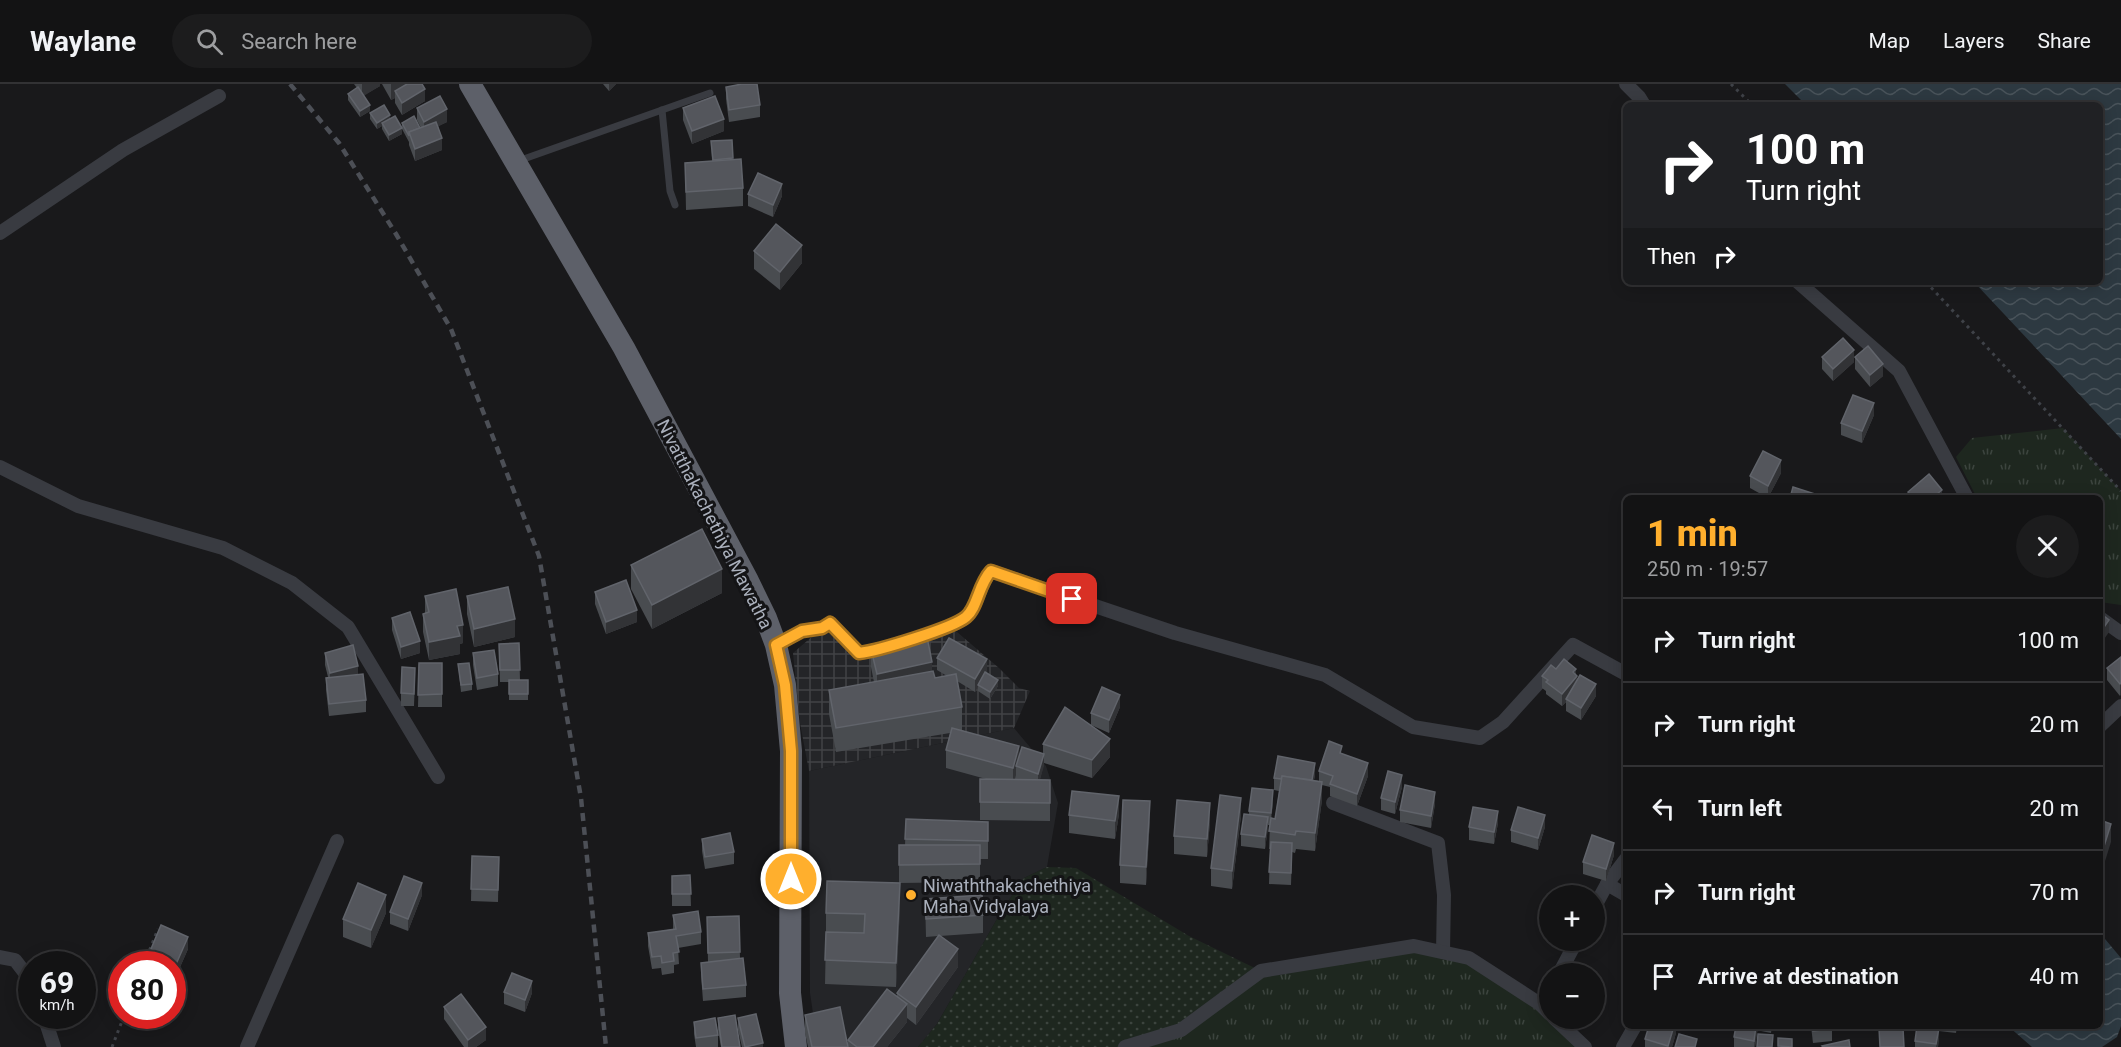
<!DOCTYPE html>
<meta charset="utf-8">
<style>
body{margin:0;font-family:Roboto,sans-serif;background:#1c1c1d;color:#f1f3f6;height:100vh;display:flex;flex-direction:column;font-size:22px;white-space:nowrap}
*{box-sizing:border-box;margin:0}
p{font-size:20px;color:#9d9ea0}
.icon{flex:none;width:33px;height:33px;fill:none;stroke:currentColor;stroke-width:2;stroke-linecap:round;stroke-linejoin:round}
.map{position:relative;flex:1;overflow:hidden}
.drawer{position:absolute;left:1623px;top:411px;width:480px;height:534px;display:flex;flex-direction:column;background:#131314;border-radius:9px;box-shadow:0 3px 15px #0003,0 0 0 2px #323234}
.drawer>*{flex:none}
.hud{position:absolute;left:1623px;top:18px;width:480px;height:183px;border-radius:9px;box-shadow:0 3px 15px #0003,0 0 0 2px #323234;background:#202124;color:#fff;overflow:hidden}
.controls{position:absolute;left:1539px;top:801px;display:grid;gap:12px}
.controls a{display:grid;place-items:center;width:66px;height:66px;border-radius:50%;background:#131314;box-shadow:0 3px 15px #0003,0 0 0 2px #323234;font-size:30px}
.speed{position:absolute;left:18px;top:867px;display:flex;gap:12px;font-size:30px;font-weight:700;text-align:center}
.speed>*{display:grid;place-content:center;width:78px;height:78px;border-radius:50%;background:#131314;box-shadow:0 3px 15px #0003,0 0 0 2px #323234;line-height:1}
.speed small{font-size:15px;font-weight:400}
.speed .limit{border:9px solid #d22;background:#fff;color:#111}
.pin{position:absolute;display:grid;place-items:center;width:51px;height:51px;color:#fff;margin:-26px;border-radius:12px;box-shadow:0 3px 9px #0006}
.me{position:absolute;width:66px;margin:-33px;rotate:0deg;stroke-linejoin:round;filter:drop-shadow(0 0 4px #0008)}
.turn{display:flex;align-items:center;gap:21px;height:126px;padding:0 24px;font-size:27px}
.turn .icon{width:78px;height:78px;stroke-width:2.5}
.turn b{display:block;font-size:42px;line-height:51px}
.then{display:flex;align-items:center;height:57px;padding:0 24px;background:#0003;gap:12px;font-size:22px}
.round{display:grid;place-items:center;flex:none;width:63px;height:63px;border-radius:32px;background:#1c1c1d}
.head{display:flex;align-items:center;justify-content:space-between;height:102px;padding:0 24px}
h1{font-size:36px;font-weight:800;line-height:45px;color:#ffaf2d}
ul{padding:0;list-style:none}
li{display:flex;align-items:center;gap:18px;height:84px;padding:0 24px;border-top:2px solid #323234}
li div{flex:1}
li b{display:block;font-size:22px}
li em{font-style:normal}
header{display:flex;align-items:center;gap:36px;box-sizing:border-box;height:84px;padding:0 30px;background:#131314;border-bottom:2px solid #323234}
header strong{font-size:28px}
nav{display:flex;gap:33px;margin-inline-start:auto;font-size:21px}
.search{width:420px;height:54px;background:#1c1c1d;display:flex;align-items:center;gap:15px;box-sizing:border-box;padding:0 21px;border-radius:33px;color:#9d9ea0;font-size:22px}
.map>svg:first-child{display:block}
</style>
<header>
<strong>Waylane</strong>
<div class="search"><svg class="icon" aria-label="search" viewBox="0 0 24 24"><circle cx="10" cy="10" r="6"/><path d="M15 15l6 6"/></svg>Search here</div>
<nav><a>Map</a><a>Layers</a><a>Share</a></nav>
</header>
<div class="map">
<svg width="2121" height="963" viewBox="0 0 2121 963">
<defs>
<pattern id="industrial-grid" width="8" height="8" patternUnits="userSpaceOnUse" patternTransform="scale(1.5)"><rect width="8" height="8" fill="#242528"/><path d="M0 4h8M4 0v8" fill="none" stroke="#414245"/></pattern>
<pattern id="grass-tufts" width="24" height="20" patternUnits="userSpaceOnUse" patternTransform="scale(1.5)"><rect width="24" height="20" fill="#1e271f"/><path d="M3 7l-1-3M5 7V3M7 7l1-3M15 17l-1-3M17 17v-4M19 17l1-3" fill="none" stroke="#3c443e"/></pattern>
<pattern id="park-dots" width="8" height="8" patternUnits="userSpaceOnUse" patternTransform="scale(1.5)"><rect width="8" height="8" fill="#1e271f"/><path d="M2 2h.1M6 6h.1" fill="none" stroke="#3c443e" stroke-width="1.8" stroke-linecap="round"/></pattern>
<pattern id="water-waves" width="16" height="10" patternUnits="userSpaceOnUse" patternTransform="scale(1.5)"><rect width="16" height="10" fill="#2d3941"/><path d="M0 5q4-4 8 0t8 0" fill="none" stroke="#49535a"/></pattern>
</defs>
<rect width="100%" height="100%" fill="#19191b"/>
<path fill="#242528" d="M1014,644L1046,682L1058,719L1047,783L1024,794L1001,828L937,940L918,963H818L810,909L809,687Z"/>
<path fill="url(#industrial-grid)" d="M830,539L859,569L950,542L999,584L1019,604L1030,607L1014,644L809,687L800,639L793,569L822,544Z"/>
<g fill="url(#grass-tufts)">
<path d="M2063,344L2121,407V521L2100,518V414H1977L1956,373L1972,354Z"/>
<path d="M1414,862L1469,874L1585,963H1125L1261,887Z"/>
</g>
<path fill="url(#park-dots)" d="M1047,783L1076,784L1189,852L1261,887L1181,946L1125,963H918L937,940L1001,828L1024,794Z"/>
<g fill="url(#water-waves)">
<path d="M1785,0H2121V355L1974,198H2100V21H1806Z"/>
<path d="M2100,849L2121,874V942L2117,953L2102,963H2032L2008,942H2100Z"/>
</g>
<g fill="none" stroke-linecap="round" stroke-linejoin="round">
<g stroke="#3f4248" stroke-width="3" stroke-dasharray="3 4.5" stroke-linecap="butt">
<path d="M1731,0L1752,21"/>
<path d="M1926,198L2121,407"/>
<path d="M144,880L158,845"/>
<path d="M112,963L124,932"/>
</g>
<g stroke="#393b41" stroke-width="7">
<path d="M662,26L670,107L675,121"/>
<path d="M518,77L710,9"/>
</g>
<g stroke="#393b41" stroke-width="14">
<path d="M1626,0L1639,13L1644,21"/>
<path d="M0,149L123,66L219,12"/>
<path d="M1798,198L1899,287L1967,414"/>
<path d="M0,383L78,422L223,464L292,499L348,543L438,693"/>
<path d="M2100,534L2121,549"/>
<path d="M776,561L802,547L822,544L830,539L859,569C878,567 953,545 966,533C978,522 979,501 991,487L1175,549L1325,591L1413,643L1480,654L1503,638L1573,561L1626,590"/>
<path d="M2100,642L2121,622"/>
<path d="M1333,719L1438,759L1444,811L1443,868"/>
<path d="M1607,800L1626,811"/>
<path d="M1594,824L1607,800L1626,775"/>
<path d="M0,873L15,876L32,898"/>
<path d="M1559,890L1577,856"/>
<path d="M1540,920L1550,904"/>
<path d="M44,932L54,963"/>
<path d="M1554,934L1585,963"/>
<path d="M247,963L337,757"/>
<path d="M1125,963L1181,946L1261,887L1414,862L1469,874L1540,920L1550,930"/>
<path d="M1623,963L1635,942"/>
</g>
<path stroke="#5d6069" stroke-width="22" d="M470,0L624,264L748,497L766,534L776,561L785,601L791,667L790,909L796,963"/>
<path stroke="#4c4f56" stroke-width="4.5" stroke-dasharray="8 6" stroke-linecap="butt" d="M290,0L339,59L396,150L451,245L539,472L581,714L606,963"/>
</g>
<g fill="#494c50">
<path d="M354,0H380V2L364,11L370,27L360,33L348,16V10L357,4Z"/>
<path d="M382,0H422L425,17L402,31L395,19V14L391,16Z"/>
<path d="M603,0H616L609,7Z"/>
<path d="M726,3L760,21V33L729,38L726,15Z"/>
<path d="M417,24L447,38L438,42L442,66L415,77L409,61V58L402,45V39L421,44L417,36Z"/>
<path d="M683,24L724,47L692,60L683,36Z"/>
<path d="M370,29L390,34L402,50L389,57L382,45V42L377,45L370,35Z"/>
<path d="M711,57L733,75L743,104V122L686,126L685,79L712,77Z"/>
<path d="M748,110L782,112L773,133L748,122Z"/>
<path d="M754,167L802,179L780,206L754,185Z"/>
<path d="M1822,273L1854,278L1833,297L1822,285Z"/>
<path d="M1855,273L1883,292L1870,303L1855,285Z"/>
<path d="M1874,331L1862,359L1841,351V339Z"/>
<path d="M1781,389L1768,414L1750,404V392Z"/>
<path d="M1908,408L1942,414H1908Z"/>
<path d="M631,481L722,509L652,545L631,505Z"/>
<path d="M595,508L637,538L606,550L595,520Z"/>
<path d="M425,512L463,559L460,560V570L429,576L423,548V530L425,529Z"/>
<path d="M467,512L515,553L474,563L467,530Z"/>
<path d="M392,534L420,569L401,575L392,546Z"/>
<path d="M519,559L520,596H528V616H509V598H500L499,560Z"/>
<path d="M871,565L932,587L935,594L947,592L937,586V574L987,587L986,588L998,602L990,615L978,607V603L975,608L957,597L962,623V646L1019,673L1043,669V660L1110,673L1092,694L1044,679L1040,695L1050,696V737L980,736V695H986L946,684V666L950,649L836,668L829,630V606L874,598L871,583Z"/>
<path d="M325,569L358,590L366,616V628L329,632L326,606V594L328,593L325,581Z"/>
<path d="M473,569L498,590V602L477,606L473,581Z"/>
<path d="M2121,573L2120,612L2107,596V584Z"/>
<path d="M419,579H442V623H418Z"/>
<path d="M458,580L472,600V606L461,608Z"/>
<path d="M1556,585L1576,591L1577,596L1596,612L1581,636L1566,627V618L1562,622L1546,610V607L1542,604V592Z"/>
<path d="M415,596L414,622H401V609Z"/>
<path d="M1120,623L1109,649L1091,641V629Z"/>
<path d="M1342,670L1368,692L1357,722L1330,712V703L1322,701V716L1315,767L1296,765L1295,769L1292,768L1291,801L1269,800L1270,765H1269L1270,741H1268L1265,765L1241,762V750L1249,731V727L1273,718L1271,734L1275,735L1279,707L1274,706V694L1315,691L1314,696L1319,697V687Z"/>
<path d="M1402,703L1395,730L1381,726V714Z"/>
<path d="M1435,720L1431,744L1400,738V726Z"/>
<path d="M1119,730L1115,755L1069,749V731Z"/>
<path d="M1241,732L1232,805L1211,802V784Z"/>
<path d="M906,735L988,756V775H980V798L899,799V761H905Z"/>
<path d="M1150,735L1146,801L1120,799V781Z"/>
<path d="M1210,737L1207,773L1174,770V752Z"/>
<path d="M1498,739L1494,760L1469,756V743Z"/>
<path d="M1545,743L1538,766L1511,758V746Z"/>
<path d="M702,755L734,768V780L705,785L702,767Z"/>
<path d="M1614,771L1606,797L1583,790V778Z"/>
<path d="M472,772L499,773L498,818L471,817Z"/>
<path d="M690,791L691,822H672V792Z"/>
<path d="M422,811L408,847L390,840V828Z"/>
<path d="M925,815L983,831V849L940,852L958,883L916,941L907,934V938L887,963H808L805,949V931L848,959V956L897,913V909L938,852L926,853Z"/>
<path d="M900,823L896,903L825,900L826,852V829Z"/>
<path d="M386,829L371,864L343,853V835Z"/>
<path d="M673,831L701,848V860L678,864L679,880L674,881V889L662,891L661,884L652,885L648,862V849L673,845Z"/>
<path d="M739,832L740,874L746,901V913L703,917L701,891V879L708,878L707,833Z"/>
<path d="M151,865H188L177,890L172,888V880H159L151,877Z"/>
<path d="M504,908L532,909L525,928L504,920Z"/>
<path d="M444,923L486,956L476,963H464L444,935Z"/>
<path d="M735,931L740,963H721L718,946V934Z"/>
<path d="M738,934L763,963H742L738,946Z"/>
<path d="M694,938L718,951V963H696L694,950Z"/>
<path d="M1676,942V949L1672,963H1645V955Z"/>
<path d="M1736,942H1758L1755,963H1734V953Z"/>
<path d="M1761,942H1772L1771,949L1761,947Z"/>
<path d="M1811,942H1832V957L1813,959Z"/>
<path d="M1939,942H1957L1956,949L1939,947L1938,963H1915V957L1939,944Z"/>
</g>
<g fill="#323336">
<path d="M362,0H380V2L362,13Z"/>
<path d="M391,0H418L395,7V14L391,16Z"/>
<path d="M609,0H616L609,7Z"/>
<path d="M425,5V17L402,31V19Z"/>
<path d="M370,21V27L360,33V27Z"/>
<path d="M447,25V38L424,50V38Z"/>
<path d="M390,31V37L382,39V42L377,45V39Z"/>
<path d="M724,35V47L692,60V47Z"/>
<path d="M402,44V50L389,57V51Z"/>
<path d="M442,54V66L415,77V65Z"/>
<path d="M782,100V112L773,133V121Z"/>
<path d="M802,161V179L780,206V188Z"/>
<path d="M1854,266V278L1833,297V285Z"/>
<path d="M1883,280V292L1870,303V291Z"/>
<path d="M1874,319V331L1862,359V347Z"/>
<path d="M1781,376V389L1768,414V402Z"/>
<path d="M1942,406V414H1932Z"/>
<path d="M722,485V509L652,545V521Z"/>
<path d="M637,526V538L606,550V538Z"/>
<path d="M515,535V553L474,563V545Z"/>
<path d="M2109,536V548L2100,561V549Z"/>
<path d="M463,541V559L460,560V570L429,576V558L457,542Z"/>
<path d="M420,557V569L401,575V563Z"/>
<path d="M987,575V587L979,601H978V603L975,608V595Z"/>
<path d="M932,578V596L877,608V590Z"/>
<path d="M358,582V594L330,601V589Z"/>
<path d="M1576,585V593L1577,592V604L1566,615V618L1562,622V610L1573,588Z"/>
<path d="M998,596V602L990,615V608Z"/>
<path d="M2121,599V611L2120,612V600Z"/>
<path d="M1596,600V612L1581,636V624Z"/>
<path d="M1120,611V623L1109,649V636Z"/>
<path d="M1110,655V673L1092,694V676Z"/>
<path d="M1019,662V680L1016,682V691L1013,702V684Z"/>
<path d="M1044,670V682L1038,702V690Z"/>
<path d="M1315,679V691L1311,713V701Z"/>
<path d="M1368,679V692L1357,722V710Z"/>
<path d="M1402,691V703L1395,730V718Z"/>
<path d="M1322,698V716L1315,767V749Z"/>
<path d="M1273,706V718L1271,741V729Z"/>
<path d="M1435,708V720L1431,744V732Z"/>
<path d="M1119,712V730L1115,755V737Z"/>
<path d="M1241,714V732L1232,805V787Z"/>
<path d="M1150,717V735L1146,801V783Z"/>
<path d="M1210,719V737L1207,773V755Z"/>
<path d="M1498,727V739L1494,760V748Z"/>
<path d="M1545,731V743L1538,766V754Z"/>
<path d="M1268,733V745L1265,765V753Z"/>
<path d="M2111,740V758L2100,793V775Z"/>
<path d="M1614,759V771L1606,797V785Z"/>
<path d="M422,799V811L408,847V835Z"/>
<path d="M900,799V823L896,903V879Z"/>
<path d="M386,811V829L371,864V846Z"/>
<path d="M188,853V865L177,890V878Z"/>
<path d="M958,865V883L916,941V923Z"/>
<path d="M532,897V909L525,928V916Z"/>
<path d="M907,920V938L887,963H873Z"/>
<path d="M1674,942H1676V949L1672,963H1668Z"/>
<path d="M1756,942H1758L1755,963H1754Z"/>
<path d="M486,943V956L476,963H468V956Z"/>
<path d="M1939,944V956L1938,963H1936Z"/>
<path d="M763,959V963H747Z"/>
</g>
<g fill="#54565c" stroke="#61646b" stroke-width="1.5">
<path d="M407,0H422L425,5L402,19L395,7Z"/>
<path d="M742,0H757L760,21L729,26L726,3Z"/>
<path d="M358,3L370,21L360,27L348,10Z"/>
<path d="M440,12L447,25L424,38L417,24Z"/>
<path d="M715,12L724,35L692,47L683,24Z"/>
<path d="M384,21L390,31L377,39L370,29Z"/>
<path d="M395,32L402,44L389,51L382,39Z"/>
<path d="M414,32L420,44L409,48V52L402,39Z"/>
<path d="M436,38L442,54L415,65L409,48Z"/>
<path d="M732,56L733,74L713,76L711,57Z"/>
<path d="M741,75L743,104L686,108L685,79Z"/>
<path d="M758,89L782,100L773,121L748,110Z"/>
<path d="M776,140L802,161L780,188L754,167Z"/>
<path d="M1843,254L1854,266L1833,285L1822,273Z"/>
<path d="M1868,262L1883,280L1870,291L1855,273Z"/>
<path d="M1853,311L1874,319L1862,347L1841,339Z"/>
<path d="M1763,367L1781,376L1768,402L1750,392Z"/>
<path d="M1929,390L1942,406L1932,414H1913L1908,408Z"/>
<path d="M1793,403L1821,412L1820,414H1790Z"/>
<path d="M702,445L722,485L652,521L631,481Z"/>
<path d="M626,496L637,526L606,538L595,508Z"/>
<path d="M508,503L515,535L474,545L467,512Z"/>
<path d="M456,505L463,541L457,542L460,552L429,558L423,530L429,528L425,512Z"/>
<path d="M410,528L420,557L401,563L392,534Z"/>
<path d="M2100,529L2109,536L2100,549Z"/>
<path d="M927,553L932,578L877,590L871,565Z"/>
<path d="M949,554L987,575L975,595L937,574Z"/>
<path d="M519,559L520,586H500L499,560Z"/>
<path d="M353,561L358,582L330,589L325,569Z"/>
<path d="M494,566L498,590L477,594L473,569Z"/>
<path d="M2121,573V599L2120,600L2107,584Z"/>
<path d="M1564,575L1576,585L1573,588L1577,592L1562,610L1546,598L1548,596L1542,592L1551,581L1556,585Z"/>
<path d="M419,579H442V610L418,611Z"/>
<path d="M469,579L472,600L461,601L458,580Z"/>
<path d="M402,583L415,584L414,610L401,609Z"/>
<path d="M933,587L935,594L956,590L962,623L836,644L829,606Z"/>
<path d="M985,588L998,596L990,608L978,601Z"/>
<path d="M363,590L366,616L329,620L326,594Z"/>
<path d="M1580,591L1596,600L1581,624L1566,615Z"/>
<rect x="509" y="596" width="19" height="14"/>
<path d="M1102,603L1120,611L1109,636L1091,629Z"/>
<path d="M1065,623L1110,655L1092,676L1043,660Z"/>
<path d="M952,644L1019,662L1013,684L946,666Z"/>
<path d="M1329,657L1342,662L1340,669L1368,679L1357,710L1330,700L1333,692L1319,687Z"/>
<path d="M1022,663L1044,670L1038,690L1016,682Z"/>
<path d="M1278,672L1315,679L1312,696L1282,692L1281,695L1274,694Z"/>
<path d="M1388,687L1402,691L1395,718L1381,714Z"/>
<path d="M1282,692L1322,698L1315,749L1296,747L1295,751L1269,747L1271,734L1275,735Z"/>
<path d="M980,695L1050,696V719L980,718Z"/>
<path d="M1405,701L1435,708L1431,732L1400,726Z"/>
<path d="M1252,704L1273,706L1271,729L1249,727Z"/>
<path d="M1072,707L1119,712L1115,737L1069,731Z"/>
<path d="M1220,711L1241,714L1232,787L1211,784Z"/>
<path d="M1123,716L1150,717L1146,783L1120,781Z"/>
<path d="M1177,716L1210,719L1207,755L1174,752Z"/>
<path d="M1473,723L1498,727L1494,748L1469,743Z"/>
<path d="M1518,723L1545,731L1538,754L1511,746Z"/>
<path d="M1244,730L1268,733L1265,753L1241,750Z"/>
<path d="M906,735L988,738V757L905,755Z"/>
<path d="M2100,736L2111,740L2100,775Z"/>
<path d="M730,749L734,768L705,773L702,755Z"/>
<path d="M1592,751L1614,759L1606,785L1583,778Z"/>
<path d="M1271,758L1292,759L1291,789L1269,788Z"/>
<path d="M899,761H980V780L899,781Z"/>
<path d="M472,772L499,773L498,806L471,805Z"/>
<path d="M690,791L691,810H672V792Z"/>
<path d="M404,792L422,799L408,835L390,828Z"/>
<path d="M827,797L900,799L896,879L825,876L826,848L864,849L865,830L826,829Z"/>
<path d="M358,799L386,811L371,846L343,835Z"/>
<path d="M982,811L983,831L926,835L925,815Z"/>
<path d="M698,827L701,848L676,852L679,868L673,869L674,877L662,879L661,872L652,873L648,849L676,845L673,831Z"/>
<path d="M739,832L740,868L708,869L707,833Z"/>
<path d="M161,841L188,853L177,878L151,865Z"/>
<path d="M939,851L958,865L916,923L897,909Z"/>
<path d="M743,874L746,901L703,905L701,879Z"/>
<path d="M512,889L532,897L525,916L504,908Z"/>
<path d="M887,905L907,920L873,963H857L848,956Z"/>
<path d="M461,910L486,943L468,956L444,923Z"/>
<path d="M840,923L848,963H812L805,931Z"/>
<path d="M756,930L763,959L745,963L738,934Z"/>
<path d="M735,931L740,963H722L718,934Z"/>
<path d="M715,934L718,951L696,954L694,938Z"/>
<path d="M1649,942H1674L1668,962L1645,955Z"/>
<path d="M1736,942H1756L1754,957L1734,953Z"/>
<path d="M1813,942H1832V945L1813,947Z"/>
<path d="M1917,942H1926L1939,944L1936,960L1915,957Z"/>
<path d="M1879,944H1903L1904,963H1880Z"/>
<path d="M1679,950L1697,955L1695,963H1675Z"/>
<path d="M1758,950L1773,951L1772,963H1757Z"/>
<path d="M1778,954L1792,955V963L1778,962Z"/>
<path d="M1849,956L1850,963H1823L1822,962Z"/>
</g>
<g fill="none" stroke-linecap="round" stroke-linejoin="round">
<g stroke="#a6721d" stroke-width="15">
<path id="route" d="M791,795V667L785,601L776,561L802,547L822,544L830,539L859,569C878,567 953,544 966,533C978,523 978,501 991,487L1072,515"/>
</g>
<use href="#route" stroke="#ffaf2d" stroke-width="10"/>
</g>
<circle fill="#ffaf2d" stroke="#141416" stroke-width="2" cx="911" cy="811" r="6"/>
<g text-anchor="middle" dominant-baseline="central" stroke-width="6" stroke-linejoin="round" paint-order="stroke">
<g font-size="18" fill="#aab0bc" stroke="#141416">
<text transform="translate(715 440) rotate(63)">Nivatthakachethiya Mawatha</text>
</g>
<g font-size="18" fill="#aab0bc" stroke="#141416" text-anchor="start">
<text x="923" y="801">Niwaththakachethiya<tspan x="923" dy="21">Maha Vidyalaya</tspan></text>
</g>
</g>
</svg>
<div class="controls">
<a>+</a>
<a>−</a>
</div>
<div class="speed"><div>69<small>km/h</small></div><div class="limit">80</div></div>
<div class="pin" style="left:1072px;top:515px;background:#d93025"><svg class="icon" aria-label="arrive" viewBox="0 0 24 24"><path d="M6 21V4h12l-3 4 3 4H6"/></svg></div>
<svg class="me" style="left:791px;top:795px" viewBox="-20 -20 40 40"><circle r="17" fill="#ffaf2d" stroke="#fff" stroke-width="3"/><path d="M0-11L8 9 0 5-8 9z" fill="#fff"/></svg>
<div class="hud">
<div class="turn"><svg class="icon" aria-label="right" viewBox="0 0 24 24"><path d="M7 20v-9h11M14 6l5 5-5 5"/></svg><div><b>100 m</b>Turn right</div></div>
<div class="then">Then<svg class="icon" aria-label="right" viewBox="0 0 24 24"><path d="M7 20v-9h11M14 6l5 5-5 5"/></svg></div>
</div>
<section class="drawer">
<div class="head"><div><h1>1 min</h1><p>250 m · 19:57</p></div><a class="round"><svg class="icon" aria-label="close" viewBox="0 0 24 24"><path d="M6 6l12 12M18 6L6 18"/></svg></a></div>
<ul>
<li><svg class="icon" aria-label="right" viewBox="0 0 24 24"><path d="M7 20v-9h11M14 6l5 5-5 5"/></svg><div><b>Turn right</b></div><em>100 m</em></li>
<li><svg class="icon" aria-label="right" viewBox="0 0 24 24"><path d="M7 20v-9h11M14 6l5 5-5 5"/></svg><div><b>Turn right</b></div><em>20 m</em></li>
<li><svg class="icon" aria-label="left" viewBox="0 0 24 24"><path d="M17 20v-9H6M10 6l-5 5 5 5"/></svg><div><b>Turn left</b></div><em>20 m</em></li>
<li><svg class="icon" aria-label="right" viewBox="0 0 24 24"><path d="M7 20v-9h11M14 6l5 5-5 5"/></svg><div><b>Turn right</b></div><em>70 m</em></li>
<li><svg class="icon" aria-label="arrive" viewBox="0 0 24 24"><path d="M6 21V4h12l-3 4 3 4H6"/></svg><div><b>Arrive at destination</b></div><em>40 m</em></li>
</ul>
</section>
</div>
